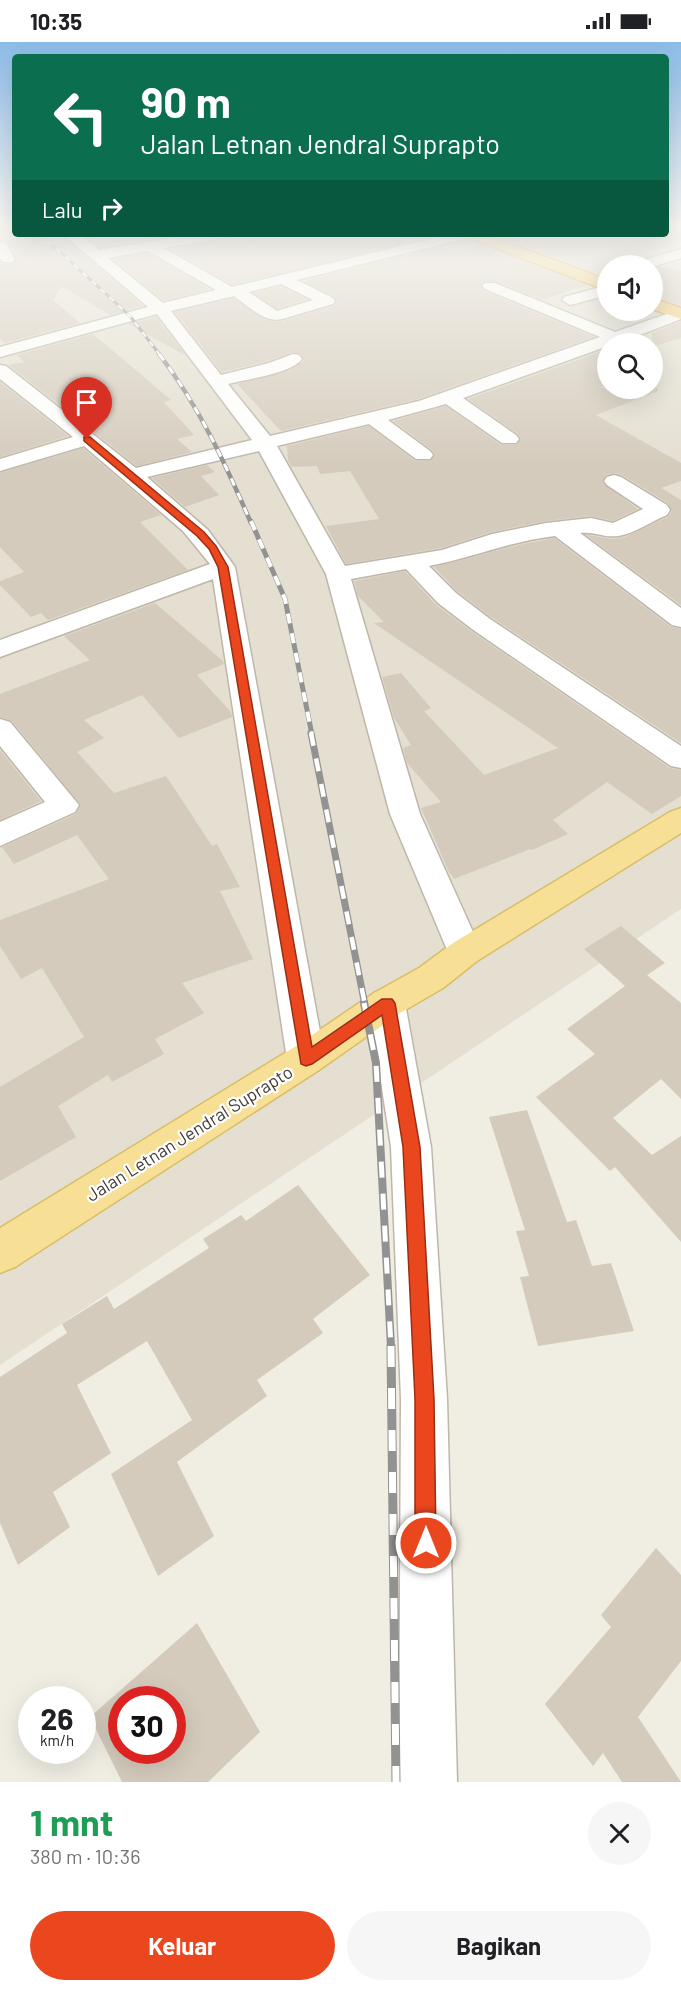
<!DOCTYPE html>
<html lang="id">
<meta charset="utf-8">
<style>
body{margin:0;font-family:Barlow,sans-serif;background:#f6f6f6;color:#202124;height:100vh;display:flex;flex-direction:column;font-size:22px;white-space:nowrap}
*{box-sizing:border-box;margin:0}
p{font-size:20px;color:#757577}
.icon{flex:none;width:33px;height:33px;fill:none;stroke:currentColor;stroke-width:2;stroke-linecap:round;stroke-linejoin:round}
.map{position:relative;height:1740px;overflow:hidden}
.side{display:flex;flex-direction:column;background:#fff;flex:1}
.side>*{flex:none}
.hud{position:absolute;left:12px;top:12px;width:657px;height:183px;border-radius:6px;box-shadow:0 6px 24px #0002;background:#0b6e4f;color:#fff;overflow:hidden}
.tools{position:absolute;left:597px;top:213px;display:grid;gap:12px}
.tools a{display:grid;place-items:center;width:66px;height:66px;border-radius:50%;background:#fff;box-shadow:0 6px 24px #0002;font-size:30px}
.speed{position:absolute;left:18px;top:1644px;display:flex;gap:12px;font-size:30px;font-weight:700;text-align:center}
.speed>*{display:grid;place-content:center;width:78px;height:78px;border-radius:50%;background:#fff;box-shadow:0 6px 24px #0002;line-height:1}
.speed small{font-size:15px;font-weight:400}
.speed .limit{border:9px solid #d22;background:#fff;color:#111}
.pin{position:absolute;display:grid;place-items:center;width:51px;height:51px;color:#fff;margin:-62px -26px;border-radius:50% 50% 50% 0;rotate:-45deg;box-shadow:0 0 6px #0007}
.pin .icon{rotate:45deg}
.me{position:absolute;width:66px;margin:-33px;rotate:0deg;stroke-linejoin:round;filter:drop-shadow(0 0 4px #0008)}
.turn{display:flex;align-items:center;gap:21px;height:126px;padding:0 30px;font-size:27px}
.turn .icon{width:78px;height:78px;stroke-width:2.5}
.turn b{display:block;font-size:42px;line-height:51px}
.then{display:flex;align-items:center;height:57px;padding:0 30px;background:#0003;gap:12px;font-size:22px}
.round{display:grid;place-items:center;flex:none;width:63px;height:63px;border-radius:32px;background:#f6f6f6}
.overview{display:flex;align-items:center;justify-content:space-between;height:102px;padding:0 30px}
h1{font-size:36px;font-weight:700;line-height:45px;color:#1e9e55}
.cta{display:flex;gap:12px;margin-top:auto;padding:12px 30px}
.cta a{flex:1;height:69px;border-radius:36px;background:#eb471f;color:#fff;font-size:24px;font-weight:700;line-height:69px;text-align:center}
.cta a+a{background:#f6f6f6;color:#202124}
.status{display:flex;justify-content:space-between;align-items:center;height:42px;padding:0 30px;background:#fff;direction:ltr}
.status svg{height:16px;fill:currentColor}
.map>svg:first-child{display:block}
</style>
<div class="status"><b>10:35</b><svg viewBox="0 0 49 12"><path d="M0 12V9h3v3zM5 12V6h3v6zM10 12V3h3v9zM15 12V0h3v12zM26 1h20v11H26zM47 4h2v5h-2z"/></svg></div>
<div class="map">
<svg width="681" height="1740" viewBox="0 0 681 1740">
<rect width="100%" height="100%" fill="#f0ede3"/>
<path fill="#e4dfd1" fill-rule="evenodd" d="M0,181H15V192H666V181H681V867L0,1323ZM608,224H652V268H608ZM608,302H652V346H608Z"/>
<g fill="#d4cbbc" fill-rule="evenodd">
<path d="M28,192H61L143,264L111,273L62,245L53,258L80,281L5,301L0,297V220L3,222H13L17,216L7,199L0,197V194Z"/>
<path d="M83,192H183L100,206Z"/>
<path d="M231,192H389L408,200L232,243L171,207L222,198Z"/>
<path d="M522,192H681V198L638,214L643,216L633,219L630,224H608V235L503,197Z"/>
<path d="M480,203L587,243L542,258L496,239H485L480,244L484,249L594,295L418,357L281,389L237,342L289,329L304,319L301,312L292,310L268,319L222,330L175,270L234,256L262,276L275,280L283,279L334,264L337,260L334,254L303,239L441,205L455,210Z"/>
<path d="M148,211L210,247L164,259L113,217Z"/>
<path d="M664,224L681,229V264L652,254V227Z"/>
<path d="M281,244L307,257L277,267L254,251Z"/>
<path d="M156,275L186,314L129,282Z"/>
<path d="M681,279V296L652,305V291Z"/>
<path d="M93,292L171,358L164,360L194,393L177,397L192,410L137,424L9,323L24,320L17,313Z"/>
<path d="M608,307V343L598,346H658V349L596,373L681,421V439L661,446L681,458V563L586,493L613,497L625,495L668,475L672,469L668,461L622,433L615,431L606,433L602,440L638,467L613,479L591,474L546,479L491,490L441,506L346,522L326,484L379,477L350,429L320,432L317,424L292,425L288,418L287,404L369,384L415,419H430L435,413L432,408L393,379L446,364L501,403H516L521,397L517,391L468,357Z"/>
<path d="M0,340L68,394L0,415Z"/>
<path d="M83,406L161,473L140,480L188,528L48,578L41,571L31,575L0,543V539L24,530L0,505V431Z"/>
<path d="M207,423L215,430L201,434L219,453L185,465L152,436Z"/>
<path d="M554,496L671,585L681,587V701L491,575L457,549L434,525L523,502Z"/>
<path d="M405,529L436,563L471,589L670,726L681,728V754L652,772L607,740L553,778L568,792L532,808L530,807L454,837L449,830L421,766L441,760L407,721L403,706L411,703L394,676L382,635L401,631L431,666L424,669L484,733L558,706L374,581L384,580L358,554L354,539Z"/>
<path d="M155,561L223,619L224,622L197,633L231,670L232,675L179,696L142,653L84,678L104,696L77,710L114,751L166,734L212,804L217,802L240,845L220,849L253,917L182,941L204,971L155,997L164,1012L112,1040L108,1033L58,1064L76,1095L0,1139V1045L84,995L42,926L21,937L0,904V878L109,837L77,793L14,822L2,805L76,772L81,763L12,679L0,675V652L90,618L64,594Z"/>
<path d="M0,708L41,759L0,778Z"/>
<path d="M621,884L665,921L647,933L681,961V1057L661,1037L613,1076L652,1113L681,1094V1200L615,1125L610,1129L536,1055L595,1012L567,987L625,944L584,907Z"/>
<path d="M527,1068L567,1180L576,1178L592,1224L611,1221L634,1289L538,1304L520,1235L529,1234L516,1189L525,1188L489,1075Z"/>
<path d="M298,1143L370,1233L313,1277L323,1291L257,1338L267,1354L177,1420L214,1494L158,1534L111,1432L192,1378L147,1299L77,1343L111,1411L53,1450L70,1485L18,1523L0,1481V1335L67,1291L62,1282L107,1254L114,1267L209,1206L203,1197L241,1173L246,1179Z"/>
<path d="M656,1506L681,1533V1619L638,1675L681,1740H622L603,1711L593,1724L545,1662L611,1585L601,1573Z"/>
<path d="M197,1581L260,1690L208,1740H122L90,1675ZM122,1658H172V1708H122Z"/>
</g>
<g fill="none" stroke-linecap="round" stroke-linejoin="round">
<g stroke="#beb7a9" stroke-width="3">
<g id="minor">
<path d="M63,192H79L99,208L197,192H229L222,196L164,206L232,245L450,192H474L472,195L297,238L333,256L335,259L333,262L282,277C265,282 247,263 234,254L171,269L221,333L269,321L293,312L299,313L302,317C291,332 246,337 228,342L270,394L419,359L600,295L485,247L482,244L485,241H495L615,290L681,267V277L622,300L608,302V304L463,356L516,393L519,397L516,401H502L446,362L388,378L430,409L433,413L430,417H416L369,382L277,404L345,524L442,508L492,492L546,481L591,476L613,481L643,467L607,443L604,439L607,435L614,433L621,435L667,463L670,468L667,473C652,479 634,492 618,494C605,496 593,489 580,491L681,566V585L672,583L555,494C511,499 472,516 429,524L456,551L490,577L681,704V726L671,724L472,587L438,561L406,527L351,537L420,772L482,910L477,919L465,923L453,919L448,910L390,772L326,532L259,409L147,435L208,488L235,525L325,1017L319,1028L306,1033L293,1028L287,1017L213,537L0,615V598L210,522L183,489L84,404L0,429V417L73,395L0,337V323L6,324L136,426L252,398L157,272L0,315V305L148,265ZM148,209L216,248L163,261L108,216ZM281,242L313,258L277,269L249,250Z"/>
<path d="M0,199L5,200L15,217L13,220H3L0,216Z"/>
<path d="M681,207V216L652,225L632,224L634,221Z"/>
<path d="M608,243V253L570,263L562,258L564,255Z"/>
<path d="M0,677L10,680L79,763L75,770L0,804V780L45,760L0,704Z"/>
<path d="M387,947L400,951L405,961L431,1105L447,1357L457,1740H399L401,1357L391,1105L369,961L374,951Z"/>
</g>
</g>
<g stroke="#dabd67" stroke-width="3">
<path id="major" d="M681,766V791L477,919L443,946L400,971L319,1028L15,1225L0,1231V1186L293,1006L374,951L419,926L453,901L670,770Z"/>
</g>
<g stroke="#d1a13c" stroke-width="3">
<g id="highway">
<path d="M464,192H484L608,238V249L466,195Z"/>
<path d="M652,256L681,266V277L652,267Z"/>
</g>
</g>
<use href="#minor" fill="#fff" fill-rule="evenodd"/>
<use href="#major" fill="#f7df95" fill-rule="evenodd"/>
<use href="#highway" fill="#f4cc6a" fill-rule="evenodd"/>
<g stroke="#929292" stroke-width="3">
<path id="rail-far5" d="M37,192L58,208L130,274L160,313"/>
</g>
<g stroke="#929292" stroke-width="4.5">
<path id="rail-far4" d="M159,312C199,364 225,421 251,481"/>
</g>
<g stroke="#929292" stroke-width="5">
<path id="rail-far3" d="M251,479L285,557L312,693"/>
</g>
<g stroke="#929292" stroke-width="7">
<path id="rail-far2" d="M311,691L365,963"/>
</g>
<g stroke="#929292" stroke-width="8">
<path id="rail-far1" d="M364,961L376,1021L391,1305"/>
</g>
<g stroke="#929292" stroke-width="9">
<path id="rail" d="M391,1304L396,1740"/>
</g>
<use href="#rail-far5" stroke="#fff" stroke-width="2" stroke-dasharray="6" stroke-linecap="butt"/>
<use href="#rail-far4" stroke="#fff" stroke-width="3" stroke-dasharray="8" stroke-linecap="butt"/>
<use href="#rail-far3" stroke="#fff" stroke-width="4" stroke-dasharray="10" stroke-linecap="butt"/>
<use href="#rail-far2" stroke="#fff" stroke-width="4.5" stroke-dasharray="13" stroke-linecap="butt"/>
<use href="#rail-far1" stroke="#fff" stroke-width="5" stroke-dasharray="16" stroke-linecap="butt"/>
<use href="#rail" stroke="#fff" stroke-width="7" stroke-dasharray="21" stroke-linecap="butt"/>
</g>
<linearGradient id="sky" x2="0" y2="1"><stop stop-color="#8cbce9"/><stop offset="0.43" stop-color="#f8f7f2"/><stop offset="1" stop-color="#f8f7f2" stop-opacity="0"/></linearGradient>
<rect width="681" height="425" fill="url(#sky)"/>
<path fill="#eb471f" stroke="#992e14" stroke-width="1.5" d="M84,395H90L204,490L216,504L228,525L312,1005L382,957H392L395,961L420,1105L434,1357L436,1501L433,1508L426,1511L418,1508L415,1501V1357L403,1105L382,973L312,1022L306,1024L301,1022L218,525L209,507L197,494L84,399Z"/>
<g text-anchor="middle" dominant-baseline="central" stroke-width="4.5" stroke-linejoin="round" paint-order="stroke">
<g font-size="18" fill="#413d34" stroke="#fff">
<text transform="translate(189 1091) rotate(-32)">Jalan Letnan Jendral Suprapto</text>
</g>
</g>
</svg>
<div class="tools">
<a><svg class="icon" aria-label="sound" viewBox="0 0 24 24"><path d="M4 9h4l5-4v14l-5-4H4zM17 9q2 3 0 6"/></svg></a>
<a><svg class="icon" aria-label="search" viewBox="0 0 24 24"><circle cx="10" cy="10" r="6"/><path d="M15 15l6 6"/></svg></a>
</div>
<div class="speed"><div>26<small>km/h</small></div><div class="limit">30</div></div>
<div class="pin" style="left:87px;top:397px;background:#d93025"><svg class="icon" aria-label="arrive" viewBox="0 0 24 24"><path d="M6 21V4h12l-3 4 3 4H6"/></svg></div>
<svg class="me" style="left:426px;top:1501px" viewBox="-20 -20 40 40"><circle r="17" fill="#eb471f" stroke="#fff" stroke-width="3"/><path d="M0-11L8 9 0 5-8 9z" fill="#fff"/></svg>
<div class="hud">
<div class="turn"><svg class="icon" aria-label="left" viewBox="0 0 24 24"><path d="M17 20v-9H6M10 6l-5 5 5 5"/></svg><div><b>90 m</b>Jalan Letnan Jendral Suprapto</div></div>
<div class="then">Lalu<svg class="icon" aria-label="right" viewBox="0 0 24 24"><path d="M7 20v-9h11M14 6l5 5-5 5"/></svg></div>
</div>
</div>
<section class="side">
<div class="overview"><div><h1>1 mnt</h1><p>380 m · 10:36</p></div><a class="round"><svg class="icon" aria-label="close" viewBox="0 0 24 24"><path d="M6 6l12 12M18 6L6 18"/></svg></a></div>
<div class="cta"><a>Keluar</a><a>Bagikan</a></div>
</section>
